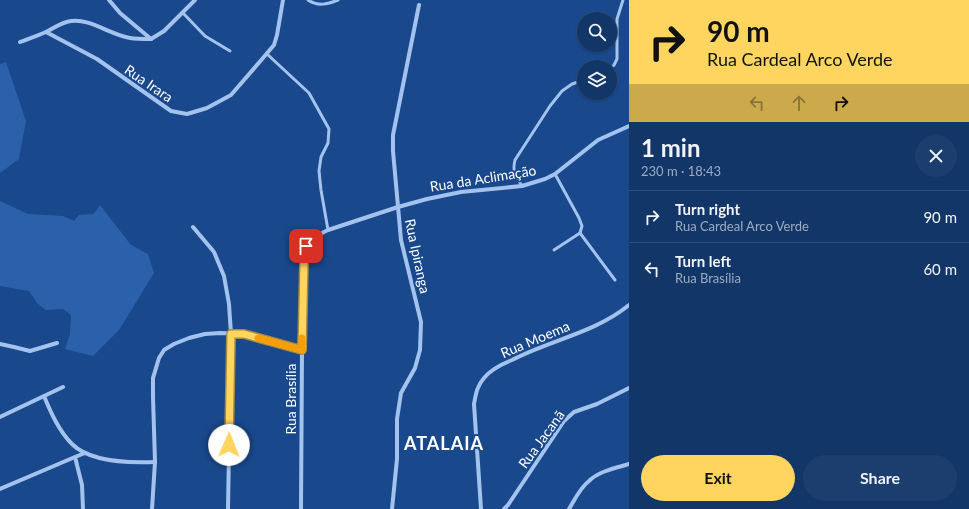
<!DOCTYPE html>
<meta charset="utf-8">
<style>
body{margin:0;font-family:Lato,sans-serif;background:#1c3e6f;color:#f1f3f6;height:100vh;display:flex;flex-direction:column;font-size:15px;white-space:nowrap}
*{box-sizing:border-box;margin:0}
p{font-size:13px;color:#9dabc0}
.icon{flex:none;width:22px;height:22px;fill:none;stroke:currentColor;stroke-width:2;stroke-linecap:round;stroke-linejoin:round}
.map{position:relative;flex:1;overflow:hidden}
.panel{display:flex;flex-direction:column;background:#133669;width:340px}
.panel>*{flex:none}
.guide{background:#ffd560;color:#111;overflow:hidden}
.buttons{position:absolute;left:577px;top:12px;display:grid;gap:8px}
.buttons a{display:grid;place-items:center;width:40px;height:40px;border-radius:50%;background:#133669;box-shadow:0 1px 3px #0004,0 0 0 1px #32507d;font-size:20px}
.pin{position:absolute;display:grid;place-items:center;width:34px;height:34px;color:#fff;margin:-17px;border-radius:8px;box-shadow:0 2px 6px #0006}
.me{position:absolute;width:44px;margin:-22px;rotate:1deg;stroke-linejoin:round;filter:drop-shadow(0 0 3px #0008)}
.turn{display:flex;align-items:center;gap:14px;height:84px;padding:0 12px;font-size:18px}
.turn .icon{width:52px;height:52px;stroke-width:2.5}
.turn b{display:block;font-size:28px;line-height:34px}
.lanes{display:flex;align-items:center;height:38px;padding:0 12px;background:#0003;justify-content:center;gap:20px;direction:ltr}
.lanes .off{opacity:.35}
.round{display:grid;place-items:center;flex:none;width:42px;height:42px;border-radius:21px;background:#1c3e6f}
.headline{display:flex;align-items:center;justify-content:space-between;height:68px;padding:0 12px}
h1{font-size:24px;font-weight:700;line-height:30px}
.action{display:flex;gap:8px;margin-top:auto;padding:8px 12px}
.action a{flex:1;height:46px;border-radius:24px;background:#ffd560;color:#111;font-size:16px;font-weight:700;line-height:46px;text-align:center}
.action a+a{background:#1c3e6f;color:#f1f3f6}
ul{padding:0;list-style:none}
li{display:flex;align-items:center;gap:12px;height:52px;padding:0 12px;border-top:1px solid #32507d}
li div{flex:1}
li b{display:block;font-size:15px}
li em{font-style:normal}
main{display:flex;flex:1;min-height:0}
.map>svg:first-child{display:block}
</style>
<main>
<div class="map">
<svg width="629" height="509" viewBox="0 0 629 509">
<rect width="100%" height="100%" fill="#19488c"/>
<g fill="#2b61aa">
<path d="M6,62L26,121L19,159L0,173V64Z"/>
<path d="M0,201L28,214L63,216L74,221L79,215L94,214L100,205L131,245L148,254L154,273L119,330L93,356L65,349L70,334L71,315L63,309L46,310L37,303L29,291L0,286Z"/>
</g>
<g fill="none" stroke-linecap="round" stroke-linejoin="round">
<g stroke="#a3c3ee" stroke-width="3">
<path d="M308,0C318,7 328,4 338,0"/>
<path d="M183,13L205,36L230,51"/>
<path d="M267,54L309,93L329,129L328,143L321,157L319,171L321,190L328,230"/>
<path d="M610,69L614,65L617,59V19L623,0"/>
<path d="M555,174L579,218L582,226L580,233L615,280"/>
<path d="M522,186C516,176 512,172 515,160L550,106L562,91L572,84L584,80"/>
<path d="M554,250L580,233"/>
</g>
<g stroke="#a3c3ee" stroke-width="4">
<path d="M109,0L120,13L151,39"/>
<path d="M46,32L97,59L171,111L187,114L207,108L231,95L263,58L274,45L277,35L283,0"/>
<path d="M151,39L164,31L195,0"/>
<path d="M20,42C28,39 37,36 46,32C54,28 62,22 71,21C89,18 111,35 130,38C137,39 144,39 151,39"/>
<path d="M193,227L214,252L224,276L229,304L231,334L228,509"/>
<path d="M0,344L14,347L30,351L57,343"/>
<path d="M44,396C51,413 59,431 72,444C90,462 131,463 155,462"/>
<path d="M0,417L63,387"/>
<path d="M0,489L75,457"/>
<path d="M83,509L82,485L75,457L85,453"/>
<path d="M152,509L155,462L153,397V378L159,358L164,350L174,344L189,338L205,334L220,333L244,334L302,350"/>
<path d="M301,509L302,350L304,262L306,246L311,239L324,232L328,230L398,207L427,199L461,192L522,186L545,179L555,174L598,140L629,126"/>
<path d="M392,509L397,459V419L401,393L415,368L420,350L421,322L401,240L393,151V135L419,5"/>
<path d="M481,509L474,404C476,393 477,386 484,378C491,369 502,364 512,360C550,340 595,333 629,305"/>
<path d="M504,509L508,505L564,421L574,412L597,404L629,388"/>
<path d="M569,509C575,499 580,488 589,481C599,471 616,468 629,464"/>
</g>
</g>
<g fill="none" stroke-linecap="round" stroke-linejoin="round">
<g stroke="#a68a3e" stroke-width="10">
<path id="route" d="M229,445L231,334H244L302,350L304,262L306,246"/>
</g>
<use href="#route" stroke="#ffd560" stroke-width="7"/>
<path stroke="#f59e0b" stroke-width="7" d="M258,338L302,350V338"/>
</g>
<g text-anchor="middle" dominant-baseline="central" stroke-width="4" stroke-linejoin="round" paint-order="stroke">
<g font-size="14" fill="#fff" stroke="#19488c">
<text transform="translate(149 83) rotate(34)">Rua Irara</text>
<text transform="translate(483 178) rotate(-9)">Rua da Aclimação</text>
<text transform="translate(418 256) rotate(78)">Rua Ipiranga</text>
<text transform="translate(535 339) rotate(-23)">Rua Moema</text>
<text transform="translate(290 399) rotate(-90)">Rua Brasília</text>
<text transform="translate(541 439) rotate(-54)">Rua Jacanã</text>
</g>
<g font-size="18" font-weight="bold" letter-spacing="1" fill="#fff" stroke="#19488c">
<text x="444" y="443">ATALAIA</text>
</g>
</g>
</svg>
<div class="buttons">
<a><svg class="icon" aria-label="search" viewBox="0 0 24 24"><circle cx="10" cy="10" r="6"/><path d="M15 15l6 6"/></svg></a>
<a><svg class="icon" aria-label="layers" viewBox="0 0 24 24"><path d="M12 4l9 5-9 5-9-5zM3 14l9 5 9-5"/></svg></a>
</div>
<div class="pin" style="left:306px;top:246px;background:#d93025"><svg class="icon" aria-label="arrive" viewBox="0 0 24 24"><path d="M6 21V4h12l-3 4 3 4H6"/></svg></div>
<svg class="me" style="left:229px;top:445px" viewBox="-20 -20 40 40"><circle r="19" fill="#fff"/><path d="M0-13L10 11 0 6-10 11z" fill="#ffd560"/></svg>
</div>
<section class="panel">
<div class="guide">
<div class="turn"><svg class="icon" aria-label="right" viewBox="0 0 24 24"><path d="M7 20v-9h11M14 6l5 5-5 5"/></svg><div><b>90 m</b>Rua Cardeal Arco Verde</div></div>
<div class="lanes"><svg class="icon off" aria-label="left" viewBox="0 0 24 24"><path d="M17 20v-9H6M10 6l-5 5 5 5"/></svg><svg class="icon off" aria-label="ahead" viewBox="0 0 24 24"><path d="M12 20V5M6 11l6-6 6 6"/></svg><svg class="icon" aria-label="right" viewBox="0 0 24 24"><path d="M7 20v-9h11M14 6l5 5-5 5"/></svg></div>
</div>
<div class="headline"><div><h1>1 min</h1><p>230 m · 18:43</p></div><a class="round"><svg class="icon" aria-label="close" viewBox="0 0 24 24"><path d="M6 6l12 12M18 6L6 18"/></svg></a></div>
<ul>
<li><svg class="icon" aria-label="right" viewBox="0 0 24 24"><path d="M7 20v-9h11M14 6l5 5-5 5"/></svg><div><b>Turn right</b><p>Rua Cardeal Arco Verde</p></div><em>90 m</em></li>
<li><svg class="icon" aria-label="left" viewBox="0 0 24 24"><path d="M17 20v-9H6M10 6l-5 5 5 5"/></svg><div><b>Turn left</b><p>Rua Brasília</p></div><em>60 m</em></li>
</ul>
<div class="action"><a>Exit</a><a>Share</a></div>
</section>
</main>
